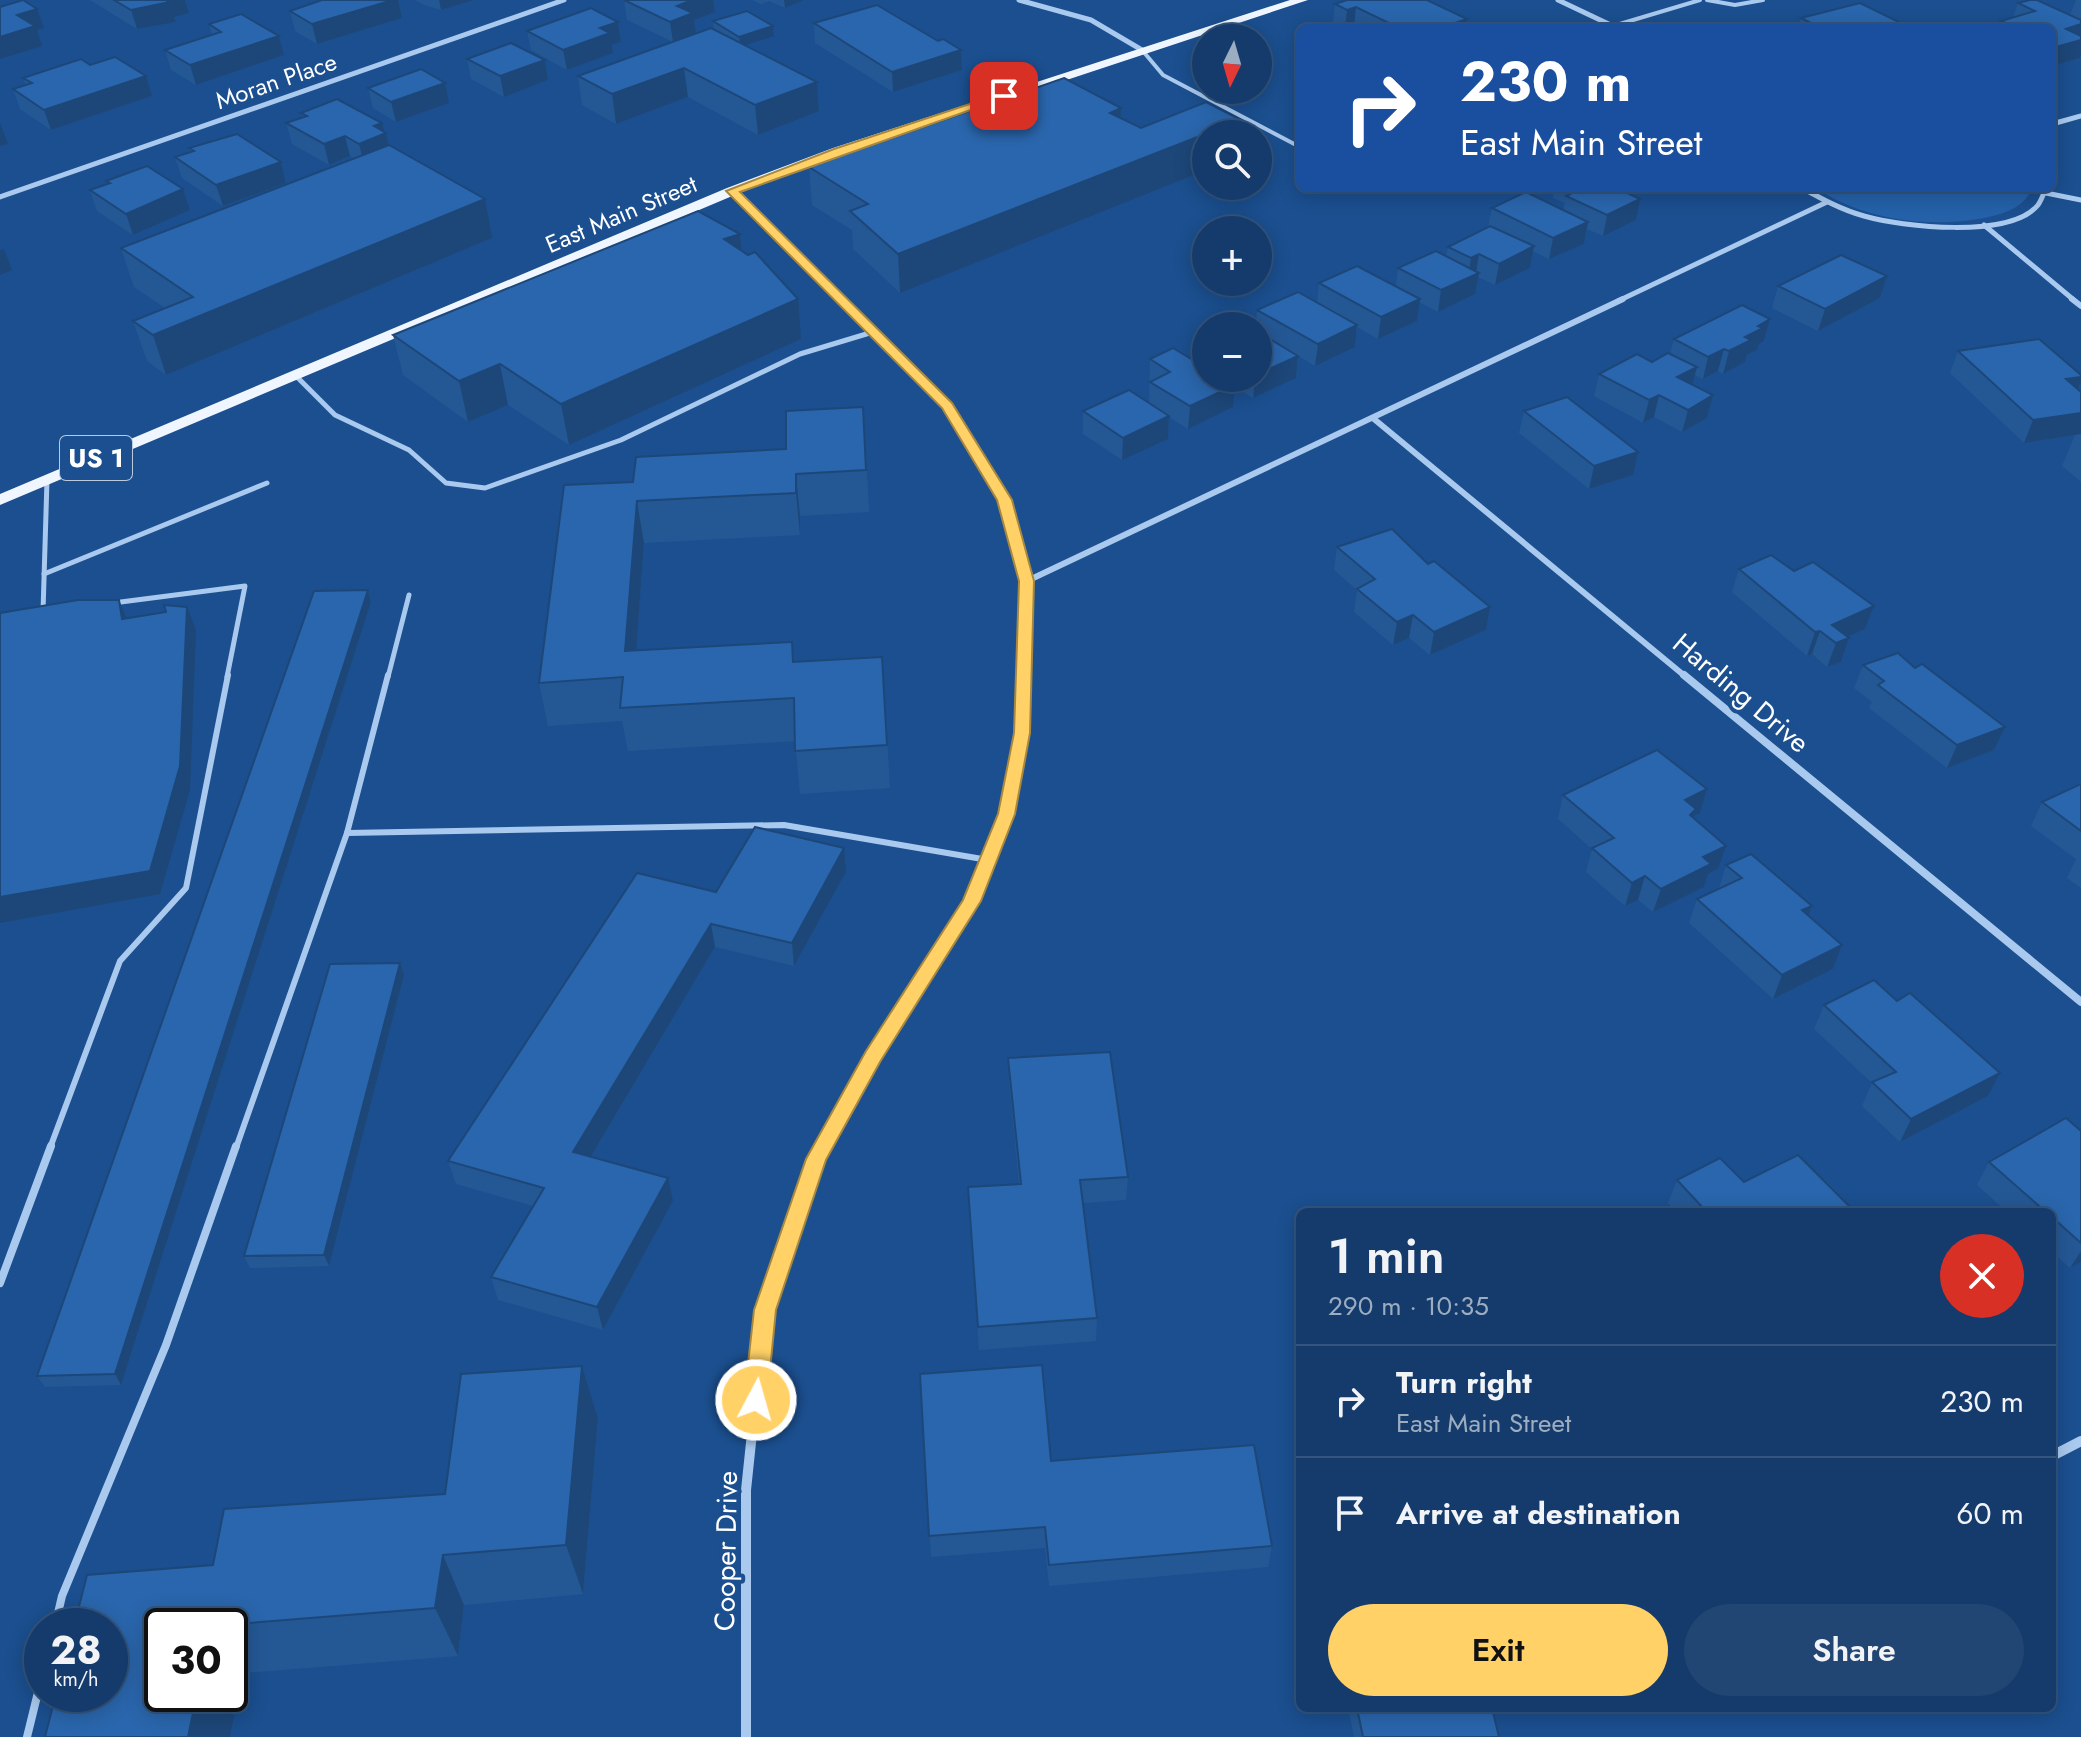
<!DOCTYPE html>
<meta charset="utf-8">
<style>
body{margin:0;font-family:Jost,sans-serif;background:#214673;color:#f1f3f6;height:100vh;display:flex;flex-direction:column;font-size:30px;white-space:nowrap}
*{box-sizing:border-box;margin:0}
p{font-size:26px;color:#9dadc1}
.icon{flex:none;width:44px;height:44px;fill:none;stroke:currentColor;stroke-width:2;stroke-linecap:round;stroke-linejoin:round}
.map{position:relative;flex:1;overflow:hidden}
.details{position:absolute;left:1296px;top:1208px;width:760px;height:504px;display:flex;flex-direction:column;background:#143b6b;border-radius:12px;box-shadow:0 4px 20px #0003,0 0 0 2px #33557e}
.details>*{flex:none}
.top-card{position:absolute;left:1296px;top:24px;width:760px;height:168px;border-radius:12px;box-shadow:0 4px 20px #0003,0 0 0 2px #33557e;background:#1a4fa0;color:#fff;overflow:hidden}
.needle{width:52px;rotate:185deg}
.fabs{position:absolute;left:1192px;top:24px;display:grid;gap:16px}
.fabs a{display:grid;place-items:center;width:80px;height:80px;border-radius:50%;background:#143b6b;box-shadow:0 4px 20px #0003,0 0 0 2px #33557e;font-size:40px}
.speed{position:absolute;left:24px;top:1608px;display:flex;gap:16px;font-size:40px;font-weight:700;text-align:center}
.speed>*{display:grid;place-content:center;width:104px;height:104px;border-radius:50%;background:#143b6b;box-shadow:0 4px 20px #0003,0 0 0 2px #33557e;line-height:1}
.speed small{font-size:20px;font-weight:400}
.speed .limit{border:4px solid #111;border-radius:12px;background:#fff;color:#111}
.pin{position:absolute;display:grid;place-items:center;width:68px;height:68px;color:#fff;margin:-34px;border-radius:16px;box-shadow:0 4px 12px #0006}
.me{position:absolute;width:88px;margin:-44px;rotate:6deg;stroke-linejoin:round;filter:drop-shadow(0 0 6px #0008)}
.turn{display:flex;align-items:center;gap:28px;height:168px;padding:0 32px;font-size:36px}
.turn .icon{width:104px;height:104px;stroke-width:2.5}
.turn b{display:block;font-size:56px;line-height:68px}
.round{display:grid;place-items:center;flex:none;width:84px;height:84px;border-radius:42px;background:#214673}
.summary{display:flex;align-items:center;justify-content:space-between;height:136px;padding:0 32px}
h1{font-size:48px;font-weight:600;line-height:60px}
.cta{display:flex;gap:16px;margin-top:auto;padding:16px 32px}
.cta a{flex:1;height:92px;border-radius:48px;background:#ffd166;color:#111;font-size:32px;font-weight:600;line-height:92px;text-align:center}
.cta a+a{background:#214673;color:#f1f3f6}
ul{padding:0;list-style:none}
li{display:flex;align-items:center;gap:24px;height:112px;padding:0 32px;border-top:2px solid #33557e}
li div{flex:1}
li b{display:block;font-size:30px}
li em{font-style:normal}
.map>svg:first-child{display:block}
</style>
<div class="map">
<svg width="2081" height="1737" viewBox="0 0 2081 1737">
<rect width="100%" height="100%" fill="#1b4f8f"/>
<path fill="#2461a8" d="M1816,188H2031C2028,202 2013,210 2000,214C1942,231 1866,222 1816,188Z"/>
<g fill="none" stroke-linecap="round" stroke-linejoin="round">
<g stroke="#a9c9ee" stroke-width="4">
<path d="M1707,0L1735,5L1763,0"/>
<path d="M1613,26L1700,0"/>
<path d="M1142,50L1163,75L1300,147"/>
</g>
<g stroke="#a9c9ee" stroke-width="5">
<path d="M294,374L335,415L409,450L446,483L485,488L621,440L800,354L873,332"/>
<path d="M44,574L267,483"/>
<path d="M113,603L245,586L227,677"/>
<path d="M43,612L47,480"/>
<path d="M388,677L409,595"/>
</g>
<g stroke="#a9c9ee" stroke-width="6">
<path d="M347,833L784,825L988,860"/>
<path d="M50,1148L120,961L186,888L228,675"/>
<path d="M236,1148L347,833L388,675"/>
</g>
<g stroke="#a9c9ee" stroke-width="8">
<path d="M0,1283L51,1146"/>
<path d="M55,1626L62,1596L166,1345L236,1146"/>
<path d="M27,1737L42,1676"/>
</g>
<g stroke="#a9c9ee" stroke-width="5">
<path d="M1019,0L1091,20L1142,50"/>
<path d="M1558,0L1617,28"/>
<path d="M2052,124L2081,116"/>
<path d="M1802,188C1822,199 1842,210 1864,216C1902,227 2010,239 2038,205C2041,201 2044,193 2046,188"/>
<path d="M732,191L842,301"/>
<path d="M2046,193L2081,200"/>
<path d="M0,197L564,0"/>
<path d="M1984,225L2075,301"/>
<path d="M1618,301L1827,202"/>
</g>
<g stroke="#a9c9ee" stroke-width="6">
<path d="M840,299L947,406L1004,500L1027,581L1024,677"/>
<path d="M2072,299L2081,306"/>
<path d="M1374,419L1686,677"/>
<path d="M1027,581L1623,299"/>
</g>
<g stroke="#a9c9ee" stroke-width="8">
<path d="M1684,675L2081,1002"/>
<path d="M822,1148L873,1057L972,901L1007,814L1022,733L1024,675"/>
</g>
<g stroke="#a9c9ee" stroke-width="10">
<path d="M2052,1456L2081,1441"/>
<path d="M746,1737V1490L765,1310L816,1159L823,1146"/>
</g>
<path fill="#f0f6ff" fill-rule="evenodd" d="M1290,0H1308L843,154L737,194L0,505V494L727,188L833,148Z"/>
</g>
<g fill="#245895" fill-rule="evenodd">
<path d="M90,0H185L189,13L174,17L176,22L137,29Z"/>
<path d="M322,0H398L402,18L317,44L295,31L290,11Z"/>
<path d="M415,0H474L441,10L424,5Z"/>
<path d="M624,0H713L715,12L694,20L696,33L673,42L627,20Z"/>
<path d="M752,0H804L785,8L769,1L761,4Z"/>
<path d="M1347,0L1465,28H1356L1354,27L1342,28L1333,24L1335,4Z"/>
<path d="M2076,0H2081V54L2080,58L2052,66V28H1999L2001,21L2013,18L2018,3L2070,15Z"/>
<path d="M1801,18L1899,28H1799Z"/>
<path d="M713,21L774,36L744,45L817,82L819,111L758,135L688,97L616,124L582,105L578,76L714,30Z"/>
<path d="M618,22L621,42L612,45L613,53L567,70L531,50L527,31Z"/>
<path d="M814,23L938,41L961,50L962,70L893,92L815,43Z"/>
<path d="M209,24L279,36L284,55L196,85L171,70L165,50L212,34Z"/>
<path d="M467,59L545,60L548,80L504,97L471,79Z"/>
<path d="M90,65L152,96L51,130L20,109L13,89L26,85L23,78Z"/>
<path d="M368,88L449,103L396,122L373,108Z"/>
<path d="M1121,108V119L900,293L853,249L852,230L812,205L809,167Z"/>
<path d="M301,113L386,133L389,145L492,238L166,375L147,361L133,321L165,308L134,287L121,248L354,158L350,156L329,165L292,144L286,123L303,117Z"/>
<path d="M189,148L281,162L286,183L223,206L182,178L175,157L190,152Z"/>
<path d="M106,181L183,189L190,210L133,235L97,211L90,190L107,184Z"/>
<path d="M1554,188H1617L1636,220L1603,236L1587,229L1584,244L1549,259L1533,251L1530,268L1495,285L1478,277L1475,294L1438,312L1419,302L1417,321L1378,339L1357,327L1355,347L1315,366L1298,356L1296,378L1253,398L1234,386L1233,407L1188,429L1169,417L1168,439L1122,460L1083,434V411L1149,403L1150,359L1206,378H1258L1259,333L1258,326H1256L1257,310L1317,303L1319,283L1396,286L1398,268L1446,256L1448,247L1488,227L1492,208L1563,210L1565,203L1553,198Z"/>
<path d="M740,234L742,251L801,339L569,445L508,405L468,422L403,375L393,335Z"/>
<path d="M1887,276L1880,298L1818,331L1772,308L1778,286Z"/>
<path d="M1770,319L1764,341L1759,344L1757,350L1747,355L1745,362L1723,374L1718,371L1703,379L1695,375L1692,385L1713,395L1707,418L1682,432L1654,417L1643,423L1594,396L1599,374L1652,362L1670,354L1674,339Z"/>
<path d="M1958,351L2081,375V382L2078,390L2081,392V482L2062,466L2075,435L2024,443L1950,373Z"/>
<path d="M1524,411L1633,475L1589,489L1519,433Z"/>
<path d="M866,448L869,512L800,516V535L644,543L636,651L794,662L885,700L890,788L800,794L795,741L628,751L622,721L548,726L539,683L633,482Z"/>
<path d="M1337,547L1428,564L1490,607L1486,630L1430,655L1409,638L1393,645L1354,612L1357,590L1334,570Z"/>
<path d="M1739,569L1794,571L1874,606L1865,629L1848,637L1849,638L1841,662L1827,667L1812,654L1807,656L1732,592Z"/>
<path d="M368,590L371,602L121,1385L45,1387L37,1376Z"/>
<path d="M1863,665L2005,727L1994,750L1947,768L1869,708L1872,702L1854,688Z"/>
<path d="M2081,784V888L2067,878L2076,859L2031,826L2042,802Z"/>
<path d="M1707,789L1700,813L1694,816V817L1718,869L1708,874L1704,887L1653,912L1638,900L1625,906L1586,872L1592,849L1558,819L1563,795Z"/>
<path d="M1726,865L1812,906L1808,915L1842,945L1833,969L1773,999L1689,923L1697,899L1719,889Z"/>
<path d="M846,872L794,966L715,947L591,1157L673,1201L603,1330L498,1300L491,1277L533,1206L456,1184L448,1161L716,892Z"/>
<path d="M404,975L329,1266L250,1268L244,1256Z"/>
<path d="M1897,1001L2000,1073L1988,1096L1900,1142L1862,1106L1872,1083L1814,1029L1824,1005Z"/>
<path d="M1008,1058L1128,1177L1126,1200L1083,1203L1097,1318L1096,1341L979,1350L968,1187L1019,1184L1009,1082Z"/>
<path d="M2081,1131V1262L2070,1268L2052,1252V1212H2007L1977,1185L1989,1162Z"/>
<path d="M1677,1180L1855,1212H1677L1668,1203Z"/>
<path d="M582,1366L598,1418L583,1594L464,1605L458,1656L243,1673L230,1737H45L56,1694H110V1626H74L87,1575L213,1565L224,1509L445,1494L461,1374ZM162,1626H230V1694H162Z"/>
<path d="M920,1374L1051,1461L1272,1546L1268,1567L1049,1586L1045,1548L931,1557Z"/>
<path d="M1348,1708H1492L1499,1737H1354Z"/>
</g>
<g fill="#1d4779">
<path d="M165,0H185L189,13L174,17L176,22L137,29L131,10Z"/>
<path d="M393,0H398L402,18L317,44L312,24Z"/>
<path d="M439,0H474L441,10Z"/>
<path d="M692,0H713L715,12L694,20L696,33L673,42L670,22L677,6Z"/>
<path d="M784,0H804L785,8Z"/>
<path d="M1356,7L1354,27L1345,28L1347,10Z"/>
<path d="M37,9L44,28L37,30L42,46L0,59V37L17,15Z"/>
<path d="M1467,19L1465,28H1440Z"/>
<path d="M618,22L621,42L612,45L613,53L567,70L563,50L600,28Z"/>
<path d="M1901,23L1899,28H1877Z"/>
<path d="M2081,24V54L2080,58L2052,66V58L2056,47L2066,29Z"/>
<path d="M773,26L774,36L740,47L739,37Z"/>
<path d="M279,36L284,55L196,85L190,65Z"/>
<path d="M961,50L962,70L893,92L892,72Z"/>
<path d="M545,60L548,80L504,97L500,76Z"/>
<path d="M684,68L688,97L616,124L612,94Z"/>
<path d="M146,76L152,96L51,130L44,110Z"/>
<path d="M817,82L819,111L758,135L755,105Z"/>
<path d="M445,83L449,103L396,122L391,102Z"/>
<path d="M1121,108L1120,145L1110,113Z"/>
<path d="M1241,120L1240,134H1206V170L900,293L898,254Z"/>
<path d="M0,123L8,144L0,146Z"/>
<path d="M382,123L385,134L386,133L391,154L364,164L359,144L374,126Z"/>
<path d="M345,136L350,156L329,165L324,144Z"/>
<path d="M281,162L286,183L223,206L216,185Z"/>
<path d="M1647,188H1668L1647,191Z"/>
<path d="M183,189L190,210L133,235L126,214Z"/>
<path d="M485,199L492,238L166,375L153,335Z"/>
<path d="M1640,199L1636,220L1603,236L1607,215Z"/>
<path d="M1588,222L1584,244L1549,259L1553,238Z"/>
<path d="M740,234L744,273L724,239Z"/>
<path d="M1534,246L1530,268L1495,285L1499,264Z"/>
<path d="M4,249L12,270L0,275V250Z"/>
<path d="M1479,254L1476,274L1479,273L1475,294L1438,312L1441,290L1468,278L1471,258Z"/>
<path d="M1887,276L1880,298L1818,331L1825,309Z"/>
<path d="M798,299L801,339L569,445L561,404Z"/>
<path d="M1420,299L1417,321L1378,339L1381,317Z"/>
<path d="M1770,319L1764,341L1759,344L1757,350L1747,355L1745,362L1723,374L1729,351L1758,326Z"/>
<path d="M1357,325L1355,347L1315,366L1318,344Z"/>
<path d="M1724,349L1718,371L1703,379L1708,357Z"/>
<path d="M1298,356L1296,378L1253,398L1255,378H1258V374Z"/>
<path d="M500,364L508,405L468,422L459,381Z"/>
<path d="M1697,367L1691,390L1677,377Z"/>
<path d="M2081,377V382L2074,399L2066,379Z"/>
<path d="M1235,385L1233,407L1188,429L1190,406Z"/>
<path d="M1659,395L1654,417L1643,423L1649,400Z"/>
<path d="M1713,395L1707,418L1682,432L1688,410Z"/>
<path d="M2081,413V434L2024,443L2033,420Z"/>
<path d="M1169,416L1168,439L1122,460L1123,438Z"/>
<path d="M1638,452L1633,475L1589,489L1594,466Z"/>
<path d="M796,474L800,516V535L796,493Z"/>
<path d="M637,501L644,543L633,694L625,651Z"/>
<path d="M368,590L371,602L121,1385L115,1374Z"/>
<path d="M119,600L129,624L122,619Z"/>
<path d="M1874,606L1865,629L1835,643L1832,625Z"/>
<path d="M187,607L196,630L190,790L160,894L0,923V897Z"/>
<path d="M1490,607L1486,630L1430,655L1434,632Z"/>
<path d="M1413,615L1409,638L1393,645L1397,622Z"/>
<path d="M1820,631L1812,654L1807,656L1815,632Z"/>
<path d="M1849,638L1841,662L1827,667L1836,643Z"/>
<path d="M2005,727L1994,750L1947,768L1957,745Z"/>
<path d="M1707,789L1700,813L1694,816L1689,832L1685,800Z"/>
<path d="M1726,846L1718,869L1708,874L1704,887L1653,912L1661,889L1703,857Z"/>
<path d="M844,848L846,872L794,966L792,943Z"/>
<path d="M1645,876L1638,900L1625,906L1632,883Z"/>
<path d="M1812,906L1803,929L1802,910Z"/>
<path d="M711,924L715,947L580,1175L573,1152Z"/>
<path d="M1842,945L1833,969L1773,999L1782,975Z"/>
<path d="M400,963L404,975L329,1266L324,1255Z"/>
<path d="M2000,1073L1988,1096L1900,1142L1911,1119Z"/>
<path d="M668,1178L673,1201L603,1330L597,1307Z"/>
<path d="M2081,1251V1262L2070,1268Z"/>
<path d="M582,1366L598,1418L583,1594L566,1545Z"/>
<path d="M443,1555L464,1605L458,1656L435,1608Z"/>
<path d="M230,1653L243,1673L230,1737H188L197,1694H230Z"/>
</g>
<g fill="#2a66ad" stroke="#1d4779" stroke-width="2">
<path d="M23,0L37,9L17,15L35,26L0,37V7Z"/>
<path d="M114,0H166L170,2L131,10Z"/>
<path d="M322,0H393L312,24L290,11Z"/>
<path d="M624,0H692L677,6L693,13L670,22Z"/>
<path d="M1347,0H1427L1467,19L1440,28H1399L1356,7L1347,10L1335,4Z"/>
<path d="M2030,0H2037L2081,20V24L2066,29L2081,36V40L2056,47L2052,45V28H2017L2001,21L2035,11L2018,3Z"/>
<path d="M1860,3L1901,23L1877,28H1821L1801,18Z"/>
<path d="M877,5L938,41L943,39L961,50L892,72L814,23Z"/>
<path d="M591,8L618,22L600,28L610,33L563,50L527,31Z"/>
<path d="M747,11L773,26L739,37L713,21Z"/>
<path d="M241,14L279,36L190,65L165,50L221,32L209,24Z"/>
<path d="M1989,24L1998,28H1975Z"/>
<path d="M711,28L817,82L755,105L684,68L612,94L578,76Z"/>
<path d="M511,43L545,60L500,76L467,59Z"/>
<path d="M115,57L146,76L44,110L13,89L32,83L23,78L81,59L90,65Z"/>
<path d="M421,69L445,83L391,102L368,88Z"/>
<path d="M1064,78L1121,108L1110,113L1141,128L1206,102L1241,120L898,254L850,211L868,204L809,167Z"/>
<path d="M337,99L382,123L374,126L386,133L359,144L345,136L324,144L286,123L307,116L301,113Z"/>
<path d="M237,134L281,162L216,185L175,157L194,151L189,148Z"/>
<path d="M389,145L485,199L153,335L133,321L193,297L121,248Z"/>
<path d="M147,166L183,189L126,214L90,190L110,183L106,181Z"/>
<path d="M1582,188H1617L1640,199L1607,215L1566,196Z"/>
<path d="M1526,192L1588,222L1553,238L1492,208Z"/>
<path d="M698,211L740,234L724,239L748,255L755,252L798,299L561,404L500,364L459,381L393,335Z"/>
<path d="M1490,226L1534,246L1499,264L1479,254L1471,258L1448,247Z"/>
<path d="M1436,251L1479,273L1441,290L1398,268Z"/>
<path d="M1841,255L1887,276L1825,309L1778,286Z"/>
<path d="M1357,266L1420,299L1381,317L1319,283Z"/>
<path d="M1298,292L1357,325L1318,344L1257,310Z"/>
<path d="M1742,305L1770,319L1758,326L1763,328L1745,337L1751,340L1729,351L1724,349L1708,357L1674,339Z"/>
<path d="M1260,333L1298,356L1258,374V334Z"/>
<path d="M2039,339L2081,375V377L2066,379L2081,392V413L2033,420L1958,351Z"/>
<path d="M1173,348L1206,368V378H1223L1235,385L1190,406L1150,382L1170,372L1150,359Z"/>
<path d="M1668,353L1697,367L1677,377L1713,395L1688,410L1659,395L1649,400L1599,374L1637,354L1652,362Z"/>
<path d="M1129,390L1169,416L1123,438L1083,411Z"/>
<path d="M1567,397L1638,452L1594,466L1524,411Z"/>
<path d="M863,407L866,470L796,474V493L637,501L625,651L792,642L793,662L882,657L887,745L795,751L794,698L620,708L623,677L539,683L564,485L633,482L636,457L786,449V411Z"/>
<path d="M1392,529L1428,564L1434,561L1490,607L1434,632L1413,615L1397,622L1357,589L1375,579L1337,547Z"/>
<path d="M1771,555L1794,571L1813,562L1874,606L1832,625L1849,638L1836,643L1820,631L1815,632L1739,569Z"/>
<path d="M368,590L115,1374L37,1376L314,591Z"/>
<path d="M78,600H119L122,619L166,612L164,605L187,607L180,766L150,871L0,897V613Z"/>
<path d="M1898,653L1915,668L1922,664L2005,727L1957,745L1878,685L1884,681L1863,665Z"/>
<path d="M1657,750L1707,789L1685,800L1696,809L1690,815L1726,846L1703,857L1711,864L1661,889L1645,876L1632,883L1592,848L1614,838L1563,795Z"/>
<path d="M2081,784V831L2042,802Z"/>
<path d="M755,827L844,848L792,943L711,924L573,1152L668,1178L597,1307L491,1277L544,1188L448,1161L637,873L716,892Z"/>
<path d="M1751,854L1812,906L1802,910L1842,945L1782,975L1697,899L1742,878L1726,865Z"/>
<path d="M400,963L324,1255L244,1256L330,964Z"/>
<path d="M1874,980L1897,1001L1910,993L2000,1073L1911,1119L1872,1082L1896,1072L1824,1005Z"/>
<path d="M1110,1052L1128,1177L1080,1180L1097,1318L978,1327L968,1187L1021,1184L1008,1058Z"/>
<path d="M2066,1118L2081,1131V1243L2052,1217V1212H2046L1989,1162Z"/>
<path d="M1798,1155L1855,1212H1697L1704,1209L1677,1180L1720,1158L1744,1182Z"/>
<path d="M1042,1365L1051,1461L1254,1445L1272,1546L1049,1565L1045,1527L929,1536L920,1374Z"/>
<path d="M582,1366L566,1545L443,1555L435,1608L212,1626H162V1694H197L188,1737H45L56,1694H110V1626H74L87,1575L213,1565L224,1509L445,1494L461,1374Z"/>
<path d="M1357,1708H1492L1499,1737H1363Z"/>
</g>
<path fill="#ffd166" stroke="#a68842" stroke-width="2" d="M1000,94L1010,96L740,192L952,403L1012,500L1034,581L1030,733L1015,814L981,901L880,1062L826,1160L776,1310L767,1400L764,1407L756,1410L748,1407L744,1400L754,1310L806,1159L866,1051L963,900L998,814L1014,733L1019,581L997,500L942,408L726,191L834,149Z"/>
<g text-anchor="middle" dominant-baseline="central" stroke-width="8" stroke-linejoin="round" paint-order="stroke">
<g font-size="24" fill="#fff" stroke="#1b4f8f">
<text transform="translate(276 81) rotate(-19)">Moran Place</text>
<text transform="translate(621 214) rotate(-23)">East Main Street</text>
</g>
<rect fill="#1b4f8f" stroke="#bbcadd" stroke-width="2" x="60" y="436" width="72" height="44" rx="6"/>
<g font-size="26" font-weight="bold" fill="#fff">
<text x="96" y="458">US 1</text>
</g>
<g font-size="28" fill="#fff" stroke="#1b4f8f">
<text transform="translate(1741 693) rotate(40)">Harding Drive</text>
<text transform="translate(726 1551) rotate(-89)">Cooper Drive</text>
</g>
</g>
</svg>
<div class="fabs">
<a><svg class="needle" viewBox="-14 -14 28 28"><path d="M0-13l5 13h-10z" fill="#e53935"/><path d="M0 13l5-13h-10z" fill="#9dadc1"/></svg></a>
<a><svg class="icon" aria-label="search" viewBox="0 0 24 24"><circle cx="10" cy="10" r="6"/><path d="M15 15l6 6"/></svg></a>
<a>+</a>
<a>−</a>
</div>
<div class="speed"><div>28<small>km/h</small></div><div class="limit">30</div></div>
<div class="pin" style="left:1004px;top:96px;background:#d93025"><svg class="icon" aria-label="arrive" viewBox="0 0 24 24"><path d="M6 21V4h12l-3 4 3 4H6"/></svg></div>
<svg class="me" style="left:756px;top:1400px" viewBox="-20 -20 40 40"><circle r="17" fill="#ffd166" stroke="#fff" stroke-width="3"/><path d="M0-11L8 9 0 5-8 9z" fill="#fff"/></svg>
<div class="top-card">
<div class="turn"><svg class="icon" aria-label="right" viewBox="0 0 24 24"><path d="M7 20v-9h11M14 6l5 5-5 5"/></svg><div><b>230 m</b>East Main Street</div></div>
</div>
<section class="details">
<div class="summary"><div><h1>1 min</h1><p>290 m · 10:35</p></div><a class="round" style="background:#d93025;color:#fff"><svg class="icon" aria-label="close" viewBox="0 0 24 24"><path d="M6 6l12 12M18 6L6 18"/></svg></a></div>
<ul>
<li><svg class="icon" aria-label="right" viewBox="0 0 24 24"><path d="M7 20v-9h11M14 6l5 5-5 5"/></svg><div><b>Turn right</b><p>East Main Street</p></div><em>230 m</em></li>
<li><svg class="icon" aria-label="arrive" viewBox="0 0 24 24"><path d="M6 21V4h12l-3 4 3 4H6"/></svg><div><b>Arrive at destination</b></div><em>60 m</em></li>
</ul>
<div class="cta"><a>Exit</a><a>Share</a></div>
</section>
</div>
